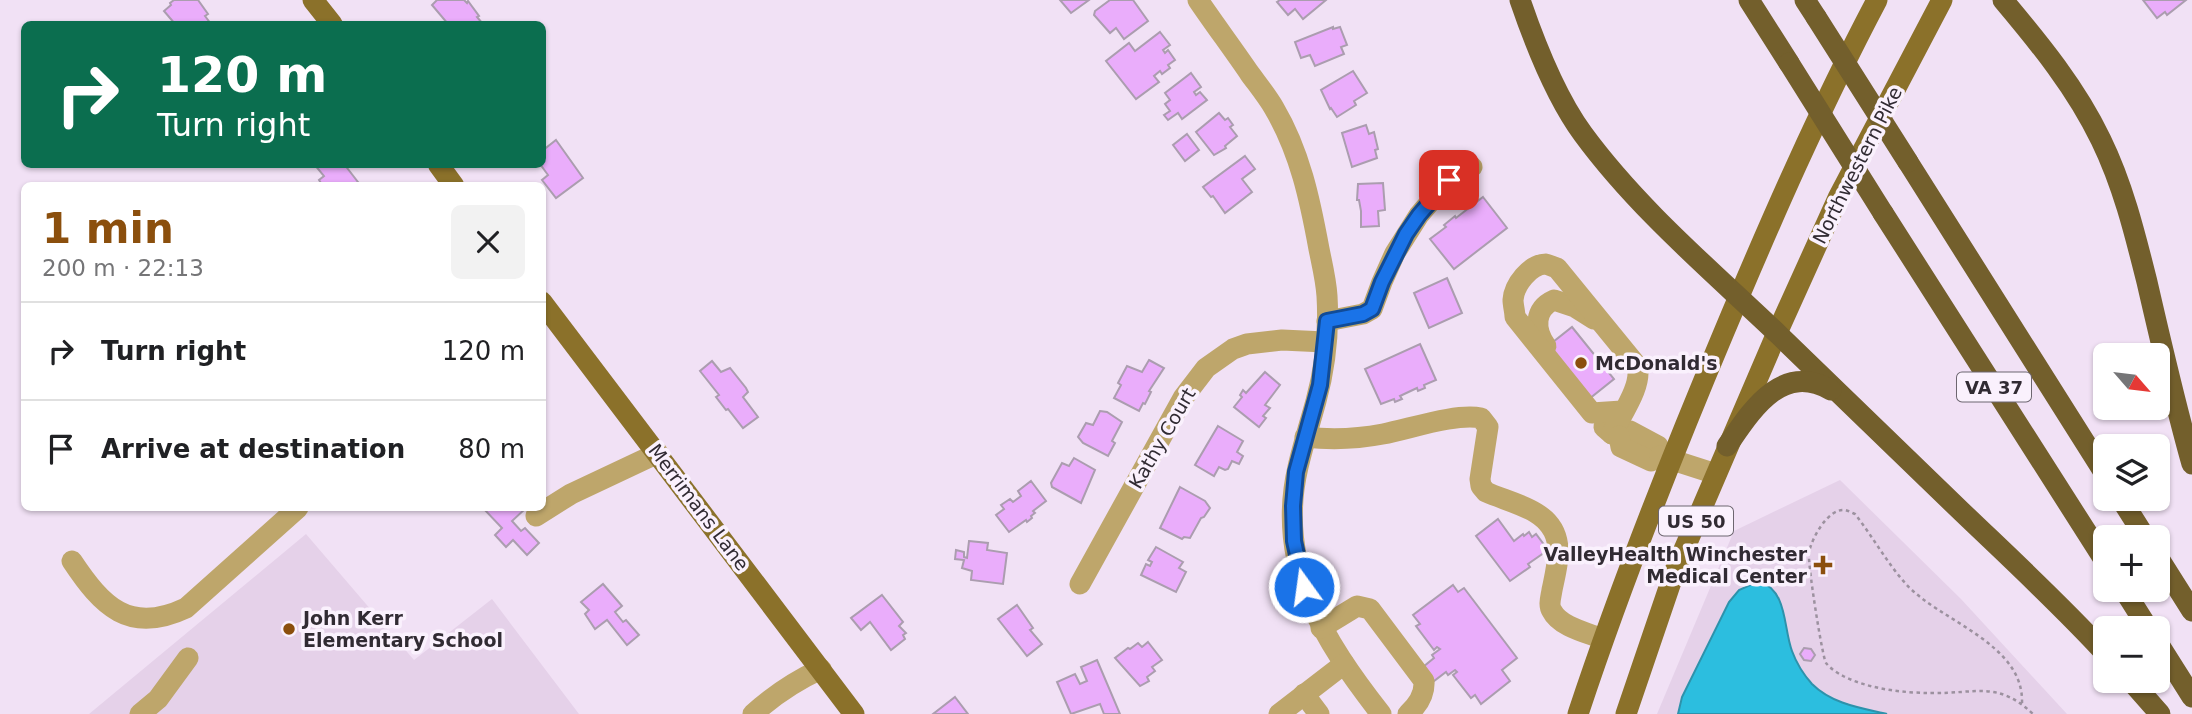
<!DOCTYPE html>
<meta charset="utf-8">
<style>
body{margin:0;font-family:"DejaVu Sans",sans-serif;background:#f2f2f2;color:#202124;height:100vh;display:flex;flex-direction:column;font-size:26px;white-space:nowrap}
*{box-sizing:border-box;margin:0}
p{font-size:23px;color:#757577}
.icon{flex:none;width:38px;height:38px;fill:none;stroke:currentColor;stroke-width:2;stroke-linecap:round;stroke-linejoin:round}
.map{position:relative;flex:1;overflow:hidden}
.sheet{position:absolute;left:21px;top:182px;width:525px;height:329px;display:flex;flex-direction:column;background:#fff;border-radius:10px;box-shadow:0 2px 5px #0004}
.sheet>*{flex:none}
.hud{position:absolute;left:21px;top:21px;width:525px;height:147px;border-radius:10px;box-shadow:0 2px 5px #0004;background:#0b6e4f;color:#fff;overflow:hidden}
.needle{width:46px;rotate:118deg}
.tools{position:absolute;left:2093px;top:343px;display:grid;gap:14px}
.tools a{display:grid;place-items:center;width:77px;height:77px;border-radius:10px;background:#fff;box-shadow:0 2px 5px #0004;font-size:35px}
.pin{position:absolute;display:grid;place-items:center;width:60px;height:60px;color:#fff;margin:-30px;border-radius:14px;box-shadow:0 4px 10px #0006}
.me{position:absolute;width:77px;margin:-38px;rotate:346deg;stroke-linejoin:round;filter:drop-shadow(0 0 5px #0008)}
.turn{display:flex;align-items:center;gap:24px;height:147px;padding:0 21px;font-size:32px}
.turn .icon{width:91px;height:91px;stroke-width:2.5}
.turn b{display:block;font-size:49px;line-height:60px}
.round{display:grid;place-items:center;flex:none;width:74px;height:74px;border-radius:10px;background:#f2f2f2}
.overview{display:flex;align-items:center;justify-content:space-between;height:119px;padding:0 21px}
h1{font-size:42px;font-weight:700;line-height:52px;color:#8b4f0d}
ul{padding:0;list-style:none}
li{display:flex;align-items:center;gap:21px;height:98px;padding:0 21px;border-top:2px solid #e0e0e0}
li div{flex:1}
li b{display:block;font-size:26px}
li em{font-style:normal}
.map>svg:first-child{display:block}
</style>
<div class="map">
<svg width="2192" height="714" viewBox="0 0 2192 714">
<rect width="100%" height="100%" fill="#f1e1f5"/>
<g fill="#e5d1e9">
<path d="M1840,480L1961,599L2067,714H1657L1734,531Z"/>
<path d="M306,534L414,660L492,599L579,714H89Z"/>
</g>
<path fill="#2cbedf" stroke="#2e92ab" stroke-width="2" d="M1759,581C1788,591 1783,627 1792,651C1796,662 1804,675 1812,684C1832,704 1861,708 1887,714H1678L1682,697L1729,602L1739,590Z"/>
<g fill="#eaadfb" stroke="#ab9daf" stroke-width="2">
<path d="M174,0H198L208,14L205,16L211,24H175L164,11L171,5L170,3Z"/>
<path d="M437,0H464L467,3L468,1L479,16L477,17L483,24H448L432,5Z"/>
<path d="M1060,0H1089L1071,13Z"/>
<path d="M1110,0H1133L1148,21L1124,39L1116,28L1110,33L1094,15L1095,11Z"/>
<path d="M1280,0H1326L1303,19L1295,9L1288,15L1277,2Z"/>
<path d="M2143,0H2186L2167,15L2165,12L2157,18Z"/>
<path d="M1333,27V29L1340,27L1347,45L1341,47L1344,54L1315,66L1310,55L1301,58L1295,42Z"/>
<path d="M1160,32L1170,45L1163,50L1165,53L1168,50L1175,60L1168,65L1170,68L1162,74L1160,71L1154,76L1159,82L1136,99L1106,61L1129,43L1135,51Z"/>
<path d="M1353,71L1367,93L1354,101L1356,105L1337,117L1331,108L1330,109L1321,90Z"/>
<path d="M1191,73L1201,87L1194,92L1196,95L1200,92L1207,100L1182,119L1178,113L1168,120L1164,115L1170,111L1165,104L1170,100L1165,93Z"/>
<path d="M1219,113L1225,120L1228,118L1233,125L1230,127L1237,136L1225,146L1226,148L1214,155L1196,132Z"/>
<path d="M1366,125L1369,134L1374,132L1378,149L1375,150L1377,158L1352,167L1342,133Z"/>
<path d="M1187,134L1199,150L1185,161L1173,145Z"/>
<path d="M556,140L583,178L556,198L542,180L548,175L540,164H542V151Z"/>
<path d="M1245,156L1255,169L1242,179L1252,192L1225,213L1213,196L1211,197L1203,187Z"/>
<path d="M314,164H344L361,186H323L319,180L324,176Z"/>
<path d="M1383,183L1385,210L1378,211L1379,226L1361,227V211L1359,200H1357L1358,184Z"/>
<path d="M1483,197L1507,228L1454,269L1430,239L1446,227L1444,225L1455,216L1456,218Z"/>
<path d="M1447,278L1462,313L1429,328L1414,293Z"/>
<path d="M1572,327L1614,379L1589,399L1548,346Z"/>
<path d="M1420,344L1436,380L1424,385L1425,388L1418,391L1417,388L1400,396L1402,399L1395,402L1394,399L1381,404L1365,369Z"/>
<path d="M1149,360L1164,368L1149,391L1151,392L1145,404L1143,403L1139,411L1114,398L1121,385L1118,383L1127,366L1142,372Z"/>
<path d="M712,361L721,372L730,368L746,388L748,392L743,397L758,417L743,428L728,409L726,410L716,397L719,395L700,371Z"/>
<path d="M1265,372L1280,385L1265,405L1270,408L1263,416L1266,418L1259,427L1234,407L1242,397L1240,395L1243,390L1246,393Z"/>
<path d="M1100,411L1107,412L1122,422L1112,441L1115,443L1108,456L1083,443L1078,437L1086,423L1093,425Z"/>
<path d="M1218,426L1243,441L1237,452L1243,456L1239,464L1232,461L1228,469L1225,470L1219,467L1214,476L1195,465Z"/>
<path d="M1074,458L1095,470L1081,503L1052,487L1051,483L1062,463L1069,466Z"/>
<path d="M1031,481L1046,501L1033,511L1035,513L1031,516L1032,518L1027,522L1026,520L1009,532L996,515L1004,509L1001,505L1010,499L1013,502L1021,496L1018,491Z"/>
<path d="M1180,487L1205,501L1210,508L1204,517L1201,518L1190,538L1184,537L1182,539L1160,528Z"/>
<path d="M483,508H526L512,521L521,531L525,528L539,543L527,555L513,540L506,547L495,535L502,528Z"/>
<path d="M1498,519L1514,541L1523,534L1524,536L1529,532L1532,537L1536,534L1548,550L1528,564L1530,567L1510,581L1476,536Z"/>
<path d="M969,541L988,543L987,550L1007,553L1003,584L971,580L972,571L962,568L964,560L955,559L956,550L964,552V557L967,558Z"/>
<path d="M1156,547L1183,562L1179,568L1186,572L1176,592L1141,575L1146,564L1150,566L1152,562L1148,560Z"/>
<path d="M603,584L622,606L615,612L623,622L626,620L639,635L627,645L607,620L595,629L585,614L589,610L581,602Z"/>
<path d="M1453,585L1458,592L1464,588L1517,658L1502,670L1510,681L1481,704L1475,695L1471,698L1453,675L1457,672L1455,670L1448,675L1446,672L1434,681L1423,667L1434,658L1432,655L1440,649L1437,647L1434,650L1416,626L1420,624L1413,615Z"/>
<path d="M882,595L903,622L899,626L906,633L903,635L905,639L891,650L870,622L861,630L851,618Z"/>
<path d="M1017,605L1033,628L1030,630L1042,644L1027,656L998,619Z"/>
<path d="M1148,642L1162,660L1152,667L1155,671L1147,677L1149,681L1140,686L1115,658L1128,648L1130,649L1138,643L1142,647Z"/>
<path d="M1804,648L1811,649L1815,655L1811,661L1804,660L1800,654Z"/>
<path d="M1097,660L1120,714H1104L1100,704L1071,714L1057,682L1075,674L1080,684L1087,681L1081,667Z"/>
<path d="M955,697L968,714H933Z"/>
</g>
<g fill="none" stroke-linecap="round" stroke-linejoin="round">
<path stroke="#9c919f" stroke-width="2.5" stroke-dasharray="3.5 3.5" stroke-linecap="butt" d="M2022,703C2024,643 1939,621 1906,584C1887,563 1873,537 1855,514C1852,513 1849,511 1845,510C1828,508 1812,538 1809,552C1807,560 1822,656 1826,663C1830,668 1837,673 1843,676C1869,689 1903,693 1932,693C1976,694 1997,680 2033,714"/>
<g stroke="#bea66b" stroke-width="21">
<path d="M1198,0C1215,25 1233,49 1250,74C1258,85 1267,96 1274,108C1300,152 1310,200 1319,249C1322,264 1326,280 1327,296C1329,330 1325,368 1316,401C1310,423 1303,445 1298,467C1275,565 1324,641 1381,714"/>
<path d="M1327,321L1363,314L1372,309L1382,282L1395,253L1419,215L1449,180L1472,167"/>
<path d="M1546,346C1534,330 1534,309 1554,300L1575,307L1594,319"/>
<path d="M1604,427L1612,434L1619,436L1630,431L1658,446L1660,456"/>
<path d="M1612,434C1621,415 1643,385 1637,366L1557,268C1556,268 1547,264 1546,264C1530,264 1514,285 1513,300C1513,305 1515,312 1515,317L1592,413L1622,411"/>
<path d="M1619,436L1621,447L1651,461L1660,456"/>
<path d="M1305,437C1331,440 1357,439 1383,434C1410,429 1455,413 1481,418L1488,427L1480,479L1481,486L1486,492C1502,499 1522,504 1536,513C1567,532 1558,561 1552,590C1551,597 1548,605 1552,611C1560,627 1588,633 1603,639"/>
<path d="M1660,456L1716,474"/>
<path d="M536,516L571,494L658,453"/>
<path d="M72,561C102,606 129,635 186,608L298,508"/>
<path d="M1080,584L1183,398L1206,368L1233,349L1247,344L1282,340L1325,342"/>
<path d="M1321,628L1357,606L1370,609L1424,681C1425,695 1418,705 1408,714"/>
<path d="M1304,694L1319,714"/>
<path d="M140,714L158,699L188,658"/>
<path d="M753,714C774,695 795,681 821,669"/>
<path d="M1279,714L1344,664"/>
</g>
<g stroke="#8b712a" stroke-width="21">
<path d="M313,0L332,24"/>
<path d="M438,164L454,186"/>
<path d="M542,302L854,714"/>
<path d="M1578,714C1621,584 1671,458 1724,332C1771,220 1820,108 1877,0"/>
<path d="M1626,714L1674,573L1777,333L1838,198L1942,0"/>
</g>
<g stroke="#735f2c" stroke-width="21">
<path d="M1520,0C1535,44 1555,96 1583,134C1638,209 1712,271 1779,335C1840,394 1901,453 1962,512C2010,558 2060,604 2105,653"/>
<path d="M1749,0L1789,63"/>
<path d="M1805,0L1816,17"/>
<path d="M2003,0C2040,44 2076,88 2101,140C2123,185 2135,234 2147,282C2161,343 2175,404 2192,464"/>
<path d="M1908,162L2105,474"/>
<path d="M1883,213L2105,561"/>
<path d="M1727,446C1752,410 1781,362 1831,390"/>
<path d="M2121,499L2145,537"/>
<path d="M2158,557L2192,611"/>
<path d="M2124,590L2148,628"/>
<path d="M2158,643L2192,697"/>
<path d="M2131,681L2160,714"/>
</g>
<g stroke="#735f2c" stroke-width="21">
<path d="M1816,17L1908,162"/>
<path d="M1789,63L1883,213"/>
</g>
</g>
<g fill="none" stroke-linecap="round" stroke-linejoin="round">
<g stroke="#114b97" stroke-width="18">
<path id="route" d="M1304,587L1294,541L1293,506L1296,472L1320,385L1327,321L1363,314L1372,309L1382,282L1406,234L1419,215L1449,180"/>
</g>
<use href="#route" stroke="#1a73e8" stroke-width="12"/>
</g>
<g fill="#8b4f0d" stroke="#faf1fd" stroke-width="2.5">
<circle cx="1581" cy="363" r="7"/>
<path d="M1819.5 554.5h7v7h7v7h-7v7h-7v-7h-7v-7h7z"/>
<circle cx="289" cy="629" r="7"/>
</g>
<g text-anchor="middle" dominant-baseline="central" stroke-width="7" stroke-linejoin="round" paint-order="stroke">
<g fill="#faf1fd" stroke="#6d6670" stroke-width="2">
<rect x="1957" y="372.5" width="74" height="29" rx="5"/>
<rect x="1659" y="506.5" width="74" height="29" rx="5"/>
</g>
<g font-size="18" font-weight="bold" fill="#312b33">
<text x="1994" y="387">VA 37</text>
<text x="1696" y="521">US 50</text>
</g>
<g font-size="19" fill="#312b33" stroke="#faf1fd">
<text transform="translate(1857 165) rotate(-63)">Northwestern Pike</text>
<text transform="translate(1162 438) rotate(-60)">Kathy Court</text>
<text transform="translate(699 507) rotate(53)">Merrimans Lane</text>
</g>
<g font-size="19" font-weight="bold" fill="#312b33" stroke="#faf1fd" text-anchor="start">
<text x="1595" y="363">McDonald's</text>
<text x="1807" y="554" text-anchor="end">ValleyHealth Winchester<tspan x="1807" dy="22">Medical Center</tspan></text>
<text x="303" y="618">John Kerr<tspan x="303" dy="22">Elementary School</tspan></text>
</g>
</g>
</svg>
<div class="tools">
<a><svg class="needle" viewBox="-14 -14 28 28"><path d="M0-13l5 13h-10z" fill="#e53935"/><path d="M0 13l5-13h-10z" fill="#757577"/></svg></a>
<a><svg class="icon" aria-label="layers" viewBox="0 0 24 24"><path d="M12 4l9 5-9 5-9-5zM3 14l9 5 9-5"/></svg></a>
<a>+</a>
<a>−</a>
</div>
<div class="pin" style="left:1449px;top:180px;background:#d93025"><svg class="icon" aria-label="arrive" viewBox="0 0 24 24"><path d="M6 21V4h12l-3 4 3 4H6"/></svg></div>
<svg class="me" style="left:1304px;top:587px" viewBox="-20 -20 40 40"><circle r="17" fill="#1a73e8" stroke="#fff" stroke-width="3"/><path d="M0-11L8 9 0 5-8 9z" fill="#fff"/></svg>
<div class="hud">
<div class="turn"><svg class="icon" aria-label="right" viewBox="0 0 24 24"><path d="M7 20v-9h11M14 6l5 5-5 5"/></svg><div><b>120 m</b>Turn right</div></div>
</div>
<section class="sheet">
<div class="overview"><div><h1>1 min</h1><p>200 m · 22:13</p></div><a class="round"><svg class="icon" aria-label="close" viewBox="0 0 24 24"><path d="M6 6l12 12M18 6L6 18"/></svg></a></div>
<ul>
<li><svg class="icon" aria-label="right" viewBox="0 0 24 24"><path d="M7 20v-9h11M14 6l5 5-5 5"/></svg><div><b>Turn right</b></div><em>120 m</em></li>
<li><svg class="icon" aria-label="arrive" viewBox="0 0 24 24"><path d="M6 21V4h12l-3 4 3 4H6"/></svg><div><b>Arrive at destination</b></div><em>80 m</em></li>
</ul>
</section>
</div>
